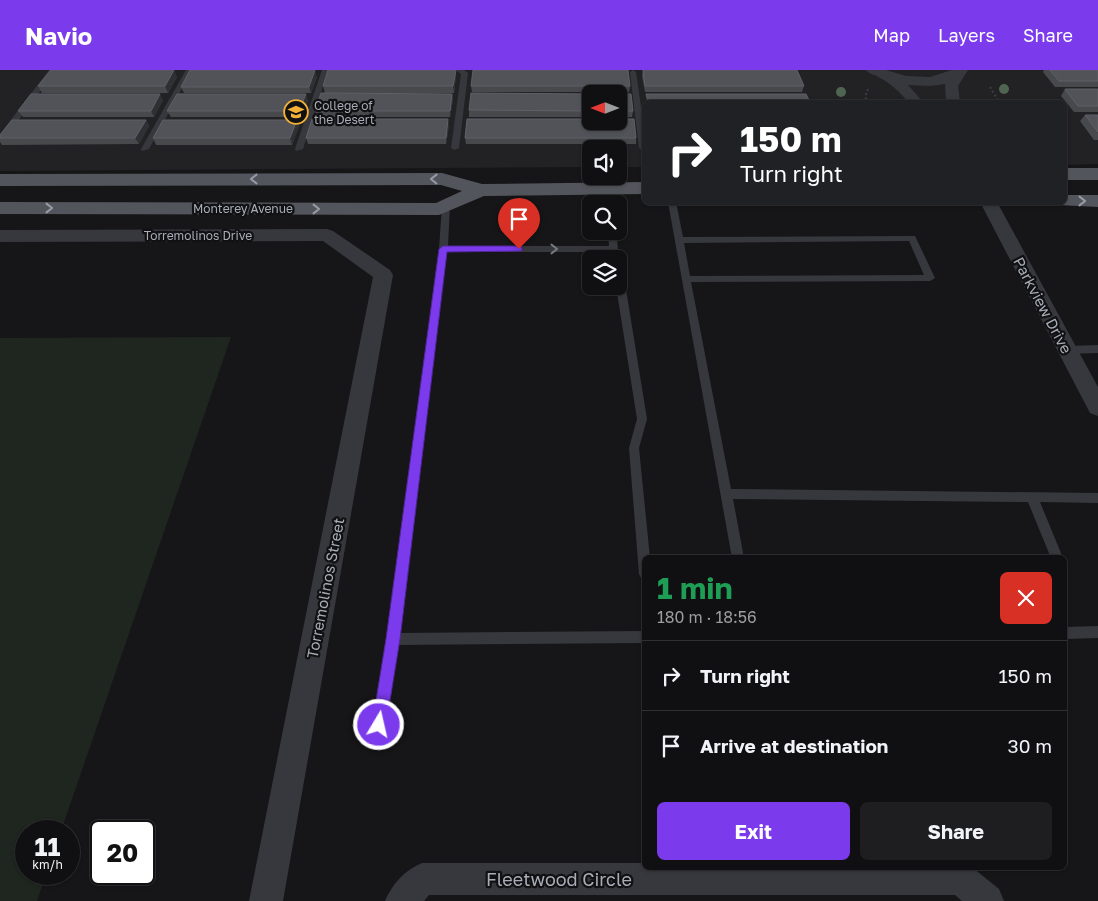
<!DOCTYPE html>
<meta charset="utf-8">
<style>
body{margin:0;font-family:"Golos Text",sans-serif;background:#1e1e20;color:#f1f3f6;height:100vh;display:flex;flex-direction:column;font-size:19px;white-space:nowrap}
*{box-sizing:border-box;margin:0}
p{font-size:16px;color:#9c9d9f}
.icon{flex:none;width:28px;height:28px;fill:none;stroke:currentColor;stroke-width:2;stroke-linecap:round;stroke-linejoin:round}
.map{position:relative;flex:1;overflow:hidden}
.drawer{position:absolute;left:642px;top:485px;width:425px;height:315px;display:flex;flex-direction:column;background:#101012;border-radius:8px;box-shadow:0 1px 4px #0004,0 0 0 1px #303032}
.drawer>*{flex:none}
.guide{position:absolute;left:642px;top:30px;width:425px;height:105px;border-radius:8px;box-shadow:0 1px 4px #0004,0 0 0 1px #303032;background:#202124;color:#fff;overflow:hidden}
.needle{width:32px;rotate:270deg}
.controls{position:absolute;left:582px;top:15px;display:grid;gap:10px}
.controls a{display:grid;place-items:center;width:45px;height:45px;border-radius:8px;background:#101012;box-shadow:0 1px 4px #0004,0 0 0 1px #303032;font-size:25px}
.speed{position:absolute;left:15px;top:750px;display:flex;gap:10px;font-size:25px;font-weight:700;text-align:center}
.speed>*{display:grid;place-content:center;width:65px;height:65px;border-radius:50%;background:#101012;box-shadow:0 1px 4px #0004,0 0 0 1px #303032;line-height:1}
.speed small{font-size:12px;font-weight:400}
.speed .limit{border:2px solid #111;border-radius:8px;background:#fff;color:#111}
.pin{position:absolute;display:grid;place-items:center;width:42px;height:42px;color:#fff;margin:-51px -21px;border-radius:50% 50% 50% 0;rotate:-45deg;box-shadow:0 0 5px #0007}
.pin .icon{rotate:45deg}
.me{position:absolute;width:55px;margin:-28px;rotate:9deg;stroke-linejoin:round;filter:drop-shadow(0 0 4px #0008)}
.turn{display:flex;align-items:center;gap:18px;height:105px;padding:0 15px;font-size:22px}
.turn .icon{width:65px;height:65px;stroke-width:2.5}
.turn b{display:block;font-size:35px;line-height:42px}
.round{display:grid;place-items:center;flex:none;width:52px;height:52px;border-radius:8px;background:#1e1e20}
.overview{display:flex;align-items:center;justify-content:space-between;height:85px;padding:0 15px}
h1{font-size:30px;font-weight:700;line-height:38px;color:#1e9e55}
.button{display:flex;gap:10px;margin-top:auto;padding:10px 15px}
.button a{flex:1;height:58px;border-radius:8px;background:#7c3aed;color:#fff;font-size:20px;font-weight:700;line-height:58px;text-align:center}
.button a+a{background:#1e1e20;color:#f1f3f6}
ul{padding:0;list-style:none}
li{display:flex;align-items:center;gap:15px;height:70px;padding:0 15px;border-top:1px solid #303032}
li div{flex:1}
li b{display:block;font-size:19px}
li em{font-style:normal}
header{display:flex;align-items:center;gap:30px;box-sizing:border-box;height:70px;padding:0 25px;background:#7c3aed;color:#fff}
header strong{font-size:24px}
nav{display:flex;gap:28px;margin-inline-start:auto;font-size:18px}
.map>svg:first-child{display:block}
</style>
<header>
<strong>Navio</strong>
<nav><a>Map</a><a>Layers</a><a>Share</a></nav>
</header>
<div class="map">
<svg width="1098" height="831" viewBox="0 0 1098 831">
<rect width="100%" height="100%" fill="#161618"/>
<path fill="#222225" fill-rule="evenodd" d="M0,0H1098V94L1065,95V32H645V97H619V79H591V97L0,101ZM591,24H619V51H591Z"/>
<path fill="#1e261f" d="M231,267L61,761H26V804H46L37,831H0V268Z"/>
<g fill="none" stroke-linecap="round" stroke-linejoin="round">
<g stroke="#3d3f44" stroke-width="2" stroke-dasharray="2 2.5" stroke-linecap="butt">
<path d="M990,17L999,32"/>
<path d="M868,19L865,27L868,32"/>
</g>
<g fill="#37383d" fill-rule="evenodd">
<path d="M49,0H56L3,71H0V64Z"/>
<path d="M186,0H192L149,79L142,81L141,79Z"/>
<path d="M322,0H328L303,79L296,81L295,79Z"/>
<path d="M456,0H464L468,3L459,78L455,80L451,78L461,4Z"/>
<path d="M633,0L636,2L645,65V80H643L639,78L630,2Z"/>
<path d="M607,115L611,118L613,134H605L603,118Z"/>
<path d="M446,132L450,135L448,176H609L608,161H616L618,179L614,182H447L400,563L645,561V573L398,575L386,655L384,660L379,662L374,660L372,655L387,569L439,179L442,135Z"/>
<path d="M668,132H676L683,167L915,166L935,208L930,211L691,212L731,419L1098,423V433L1040,432L1063,488H1051L1028,432L733,429L744,488H732ZM909,171L924,205L690,206L684,173Z"/>
<path d="M619,204L624,207L647,349L639,378L650,488H645V510L641,508L639,504L629,378L637,349L616,216H619Z"/>
<path d="M1098,275V283L1067,284L1062,280L1067,276Z"/>
<path d="M1098,556V568L1065,569V557Z"/>
</g>
<g fill="#37383d" fill-rule="evenodd">
<path d="M866,0H886L906,6L930,7L952,0H968L958,16L960,32H946L945,14L930,16L908,15L923,32H908C901,23 890,13 880,8C875,4 870,5 866,0Z"/>
<path d="M980,132H997L1098,317V346L1090,343Z"/>
<path d="M327,159L333,161L390,200L393,205L283,831H249L373,207L323,171L0,172V160Z"/>
<path d="M422,793H645V798H973L999,819L1004,831H962L955,825H429L424,831H385C392,814 405,800 422,793Z"/>
</g>
<g fill="#53555c" fill-rule="evenodd">
<rect x="1065" y="98" width="33" height="12"/>
<path d="M442,103L482,114L645,112V124L484,126L439,145L0,144V132L436,133L462,121L441,115L0,116V104Z"/>
<path d="M1065,125H1098V137L1058,135L1056,132H1065Z"/>
</g>
</g>
<g fill="#506452">
<circle cx="1004" cy="19" r="5"/>
<circle cx="841" cy="22" r="5"/>
</g>
<g fill="#47494d">
<path d="M643,0L804,16L802,22H645L642,6Z"/>
<path d="M1044,0H1098V17H1055L1043,2Z"/>
<path d="M456,6L454,23H325L323,16Z"/>
<path d="M177,7L168,23H42L38,16Z"/>
<path d="M317,7L311,23H184L181,17Z"/>
<path d="M471,16H630L629,22H472Z"/>
<path d="M1065,19H1098V42H1074L1061,26Z"/>
<path d="M452,24L453,30L450,47H317L315,41Z"/>
<path d="M591,24V47H469V40Z"/>
<path d="M619,24L633,41L632,47H619Z"/>
<path d="M163,30L154,47H23L18,41Z"/>
<path d="M308,30L302,47H171L167,41Z"/>
<path d="M1085,45H1098V70H1094L1080,51Z"/>
<path d="M146,50L149,56L139,74L2,75L0,72V65Z"/>
<path d="M297,50L299,56L292,75H156L153,68Z"/>
<path d="M449,55L446,74H308L306,68Z"/>
<path d="M465,68H636V74H466Z"/>
</g>
<g fill="#2f3033">
<path d="M174,0L177,7L168,23L165,16Z"/>
<path d="M315,0L317,7L311,23L309,17Z"/>
<path d="M456,0V6L454,23L453,16Z"/>
<path d="M160,24L163,30L154,47L151,41Z"/>
<path d="M306,24L308,30L302,47L299,41Z"/>
<path d="M452,24L453,30L450,47V41Z"/>
<path d="M448,49L449,55L446,74V68Z"/>
<path d="M146,50L149,56L139,74L135,68Z"/>
<path d="M297,50L299,56L292,75L290,68Z"/>
</g>
<g fill="#525359" stroke="#5f6168">
<path d="M51,0H174L165,16H38Z"/>
<path d="M190,0H315L309,17H181Z"/>
<path d="M328,0H456L453,16H323Z"/>
<path d="M473,0H628L630,16H471Z"/>
<path d="M643,0H797L804,16H645Z"/>
<path d="M1050,0H1098V11H1059Z"/>
<path d="M1065,19H1098V36H1078Z"/>
<path d="M321,23L452,24L450,41H315Z"/>
<path d="M471,23L591,24V41L469,40Z"/>
<path d="M31,24H160L151,41H18Z"/>
<path d="M177,24H306L299,41H167Z"/>
<path d="M619,24H631L633,41H619Z"/>
<path d="M646,24H806L810,32H648Z"/>
<path d="M1085,45H1098V62Z"/>
<path d="M312,49H448L446,68H306Z"/>
<path d="M467,49H591V51H619V49H634L636,68H465Z"/>
<path d="M12,50H146L135,68H0V65Z"/>
<path d="M163,50H297L290,68H153Z"/>
</g>
<defs><path id="oneway-chevron" d="M-2-3.5L2.5 0L-2 3.5" fill="none" stroke-width="1.6" stroke-linecap="round" stroke-linejoin="round" transform="scale(1.25)"/></defs>
<g stroke="#979ba6">
<use href="#oneway-chevron" transform="translate(254 109) rotate(180)"/>
<use href="#oneway-chevron" transform="translate(434 109) rotate(-179)"/>
<use href="#oneway-chevron" transform="translate(1082 131)"/>
<use href="#oneway-chevron" transform="translate(49 138)"/>
<use href="#oneway-chevron" transform="translate(316 139)"/>
</g>
<use stroke="#757881" href="#oneway-chevron" transform="translate(554 179)"/>
<path fill="#7c3aed" stroke="#51269a" d="M519,176L522,177V181L447,182L400,569L386,655L384,660L379,662L374,660L372,655L386,569L439,179L443,176Z"/>
<defs>
<g id="university-ring" transform="scale(1.25)"><circle r="9.5" fill="#111113" stroke="#f2b134" stroke-width="1.5"/><path d="M0-5L7-2L0 1L-7-2ZM-4 1L0 2.5L4 1V4Q0 6-4 4Z" fill="#f2b134"/></g>
</defs>
<g fill-rule="evenodd">
<use href="#university-ring" x="296" y="42"/>
</g>
<g text-anchor="middle" dominant-baseline="central" stroke-width="4.5" stroke-linejoin="round" paint-order="stroke">
<g font-size="12" fill="#a8adb8" stroke="#111113" text-anchor="start">
<text x="314" y="35">College of<tspan x="314" dy="14">the Desert</tspan></text>
</g>
<g font-size="12" fill="#a8adb8" stroke="#111113">
<text x="243" y="138">Monterey Avenue</text>
<text x="198" y="165">Torremolinos Drive</text>
</g>
<g font-size="15" fill="#a8adb8" stroke="#111113">
<text transform="translate(1043 235) rotate(62)">Parkview Drive</text>
<text transform="translate(325 518) rotate(-79)">Torremolinos Street</text>
</g>
<g font-size="18" fill="#a8adb8" stroke="#111113">
<text x="559" y="809">Fleetwood Circle</text>
</g>
</g>
</svg>
<div class="controls">
<a><svg class="needle" viewBox="-14 -14 28 28"><path d="M0-13l5 13h-10z" fill="#e53935"/><path d="M0 13l5-13h-10z" fill="#9c9d9f"/></svg></a>
<a><svg class="icon" aria-label="sound" viewBox="0 0 24 24"><path d="M4 9h4l5-4v14l-5-4H4zM17 9q2 3 0 6"/></svg></a>
<a><svg class="icon" aria-label="search" viewBox="0 0 24 24"><circle cx="10" cy="10" r="6"/><path d="M15 15l6 6"/></svg></a>
<a><svg class="icon" aria-label="layers" viewBox="0 0 24 24"><path d="M12 4l9 5-9 5-9-5zM3 14l9 5 9-5"/></svg></a>
</div>
<div class="speed"><div>11<small>km/h</small></div><div class="limit">20</div></div>
<div class="pin" style="left:519px;top:179px;background:#d93025"><svg class="icon" aria-label="arrive" viewBox="0 0 24 24"><path d="M6 21V4h12l-3 4 3 4H6"/></svg></div>
<svg class="me" style="left:379px;top:655px" viewBox="-20 -20 40 40"><circle r="17" fill="#7c3aed" stroke="#fff" stroke-width="3"/><path d="M0-11L8 9 0 5-8 9z" fill="#fff"/></svg>
<div class="guide">
<div class="turn"><svg class="icon" aria-label="right" viewBox="0 0 24 24"><path d="M7 20v-9h11M14 6l5 5-5 5"/></svg><div><b>150 m</b>Turn right</div></div>
</div>
<section class="drawer">
<div class="overview"><div><h1>1 min</h1><p>180 m · 18:56</p></div><a class="round" style="background:#d93025;color:#fff"><svg class="icon" aria-label="close" viewBox="0 0 24 24"><path d="M6 6l12 12M18 6L6 18"/></svg></a></div>
<ul>
<li><svg class="icon" aria-label="right" viewBox="0 0 24 24"><path d="M7 20v-9h11M14 6l5 5-5 5"/></svg><div><b>Turn right</b></div><em>150 m</em></li>
<li><svg class="icon" aria-label="arrive" viewBox="0 0 24 24"><path d="M6 21V4h12l-3 4 3 4H6"/></svg><div><b>Arrive at destination</b></div><em>30 m</em></li>
</ul>
<div class="button"><a>Exit</a><a>Share</a></div>
</section>
</div>
